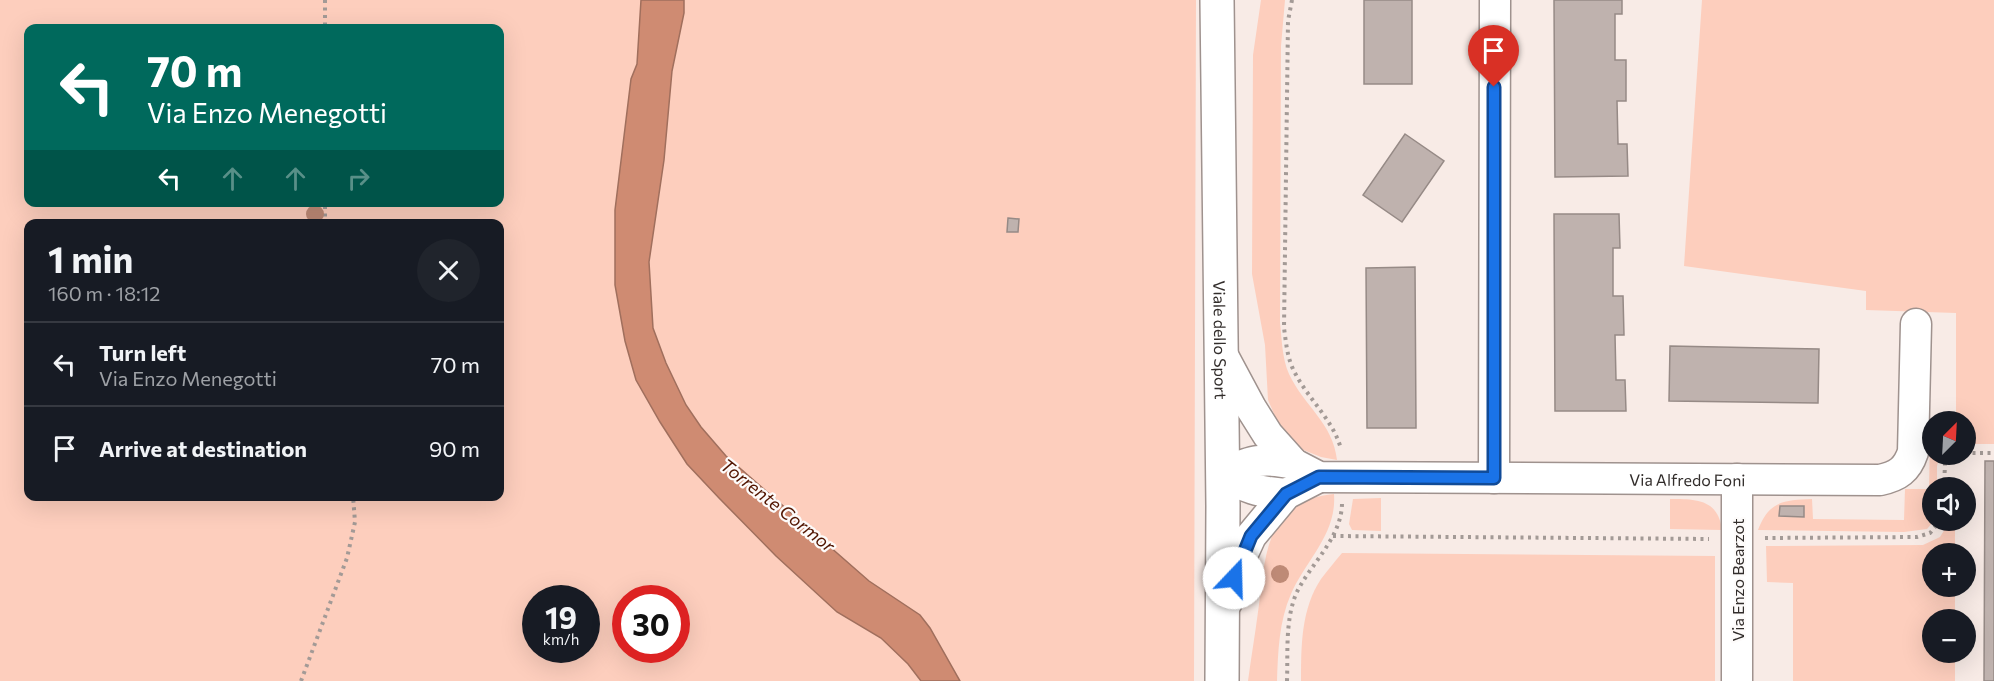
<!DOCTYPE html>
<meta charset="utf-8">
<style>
body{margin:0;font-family:Commissioner,sans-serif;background:#20242c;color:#f1f3f6;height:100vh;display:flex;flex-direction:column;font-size:22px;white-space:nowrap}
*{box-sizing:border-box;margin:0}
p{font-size:20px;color:#9ea1a6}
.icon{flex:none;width:33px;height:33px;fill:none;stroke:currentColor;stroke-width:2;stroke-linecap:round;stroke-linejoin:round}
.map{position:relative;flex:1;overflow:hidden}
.side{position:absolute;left:24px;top:219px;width:480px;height:282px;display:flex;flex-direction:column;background:#171b24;border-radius:12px;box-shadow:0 6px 24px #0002}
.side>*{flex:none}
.hud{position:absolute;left:24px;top:24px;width:480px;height:183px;border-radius:12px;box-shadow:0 6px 24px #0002;background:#00695c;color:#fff;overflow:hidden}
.needle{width:39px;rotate:24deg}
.tools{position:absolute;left:1922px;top:411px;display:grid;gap:12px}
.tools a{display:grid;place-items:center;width:54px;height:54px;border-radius:50%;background:#171b24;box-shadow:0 6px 24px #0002;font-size:30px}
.speed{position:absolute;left:522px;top:585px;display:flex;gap:12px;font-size:30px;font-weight:700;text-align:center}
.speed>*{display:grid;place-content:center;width:78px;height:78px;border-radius:50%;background:#171b24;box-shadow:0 6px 24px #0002;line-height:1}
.speed small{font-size:15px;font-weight:400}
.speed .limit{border:9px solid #d22;background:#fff;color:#111}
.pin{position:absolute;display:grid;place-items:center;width:51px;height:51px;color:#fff;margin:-62px -26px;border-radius:50% 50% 50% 0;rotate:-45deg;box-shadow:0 0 6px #0007}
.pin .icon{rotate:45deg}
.me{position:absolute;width:66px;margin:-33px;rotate:21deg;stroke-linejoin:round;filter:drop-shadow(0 0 4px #0008)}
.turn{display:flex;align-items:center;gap:21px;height:126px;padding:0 24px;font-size:27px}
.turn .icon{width:78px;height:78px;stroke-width:2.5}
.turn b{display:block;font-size:42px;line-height:51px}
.lanes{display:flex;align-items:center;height:57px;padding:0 24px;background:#0003;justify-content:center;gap:30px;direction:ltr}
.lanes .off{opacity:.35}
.round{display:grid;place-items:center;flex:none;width:63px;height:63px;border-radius:32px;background:#20242c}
.summary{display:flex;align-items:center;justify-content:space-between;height:102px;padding:0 24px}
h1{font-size:36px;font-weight:700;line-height:45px}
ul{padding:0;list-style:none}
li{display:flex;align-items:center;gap:18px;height:84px;padding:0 24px;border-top:2px solid #363941}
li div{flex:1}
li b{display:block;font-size:22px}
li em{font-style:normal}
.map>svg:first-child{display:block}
</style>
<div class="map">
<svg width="1994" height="681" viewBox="0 0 1994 681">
<rect width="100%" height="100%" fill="#f8ebe6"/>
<g fill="#fdcebd" fill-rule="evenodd">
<path d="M0,0H1196L1194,681H0ZM28,28H500V202H28ZM28,224H500V496H28ZM536,598H586V650H536ZM626,598H676V650H626Z"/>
<path d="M1261,0H1285L1281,46L1280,323C1282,340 1282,358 1289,374C1304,406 1333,423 1337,460L1321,457L1301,449L1292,441L1278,423L1268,400L1265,345L1252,274L1253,55Z"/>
<path d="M1702,0H1994V444H1965V422L1956,421V313L1866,310V291L1684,266Z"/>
<path d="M1930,438H1932V454L1940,455L1937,466V487L1932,488V520L1934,521L1927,529L1904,532L1758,530C1769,501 1784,500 1812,499L1813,519L1904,520L1905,489H1929Z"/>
<path d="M1334,494C1337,534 1306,560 1291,594C1279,621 1278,652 1277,681H1248C1251,658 1255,635 1258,612C1262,586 1263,546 1279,523C1293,504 1312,496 1334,494Z"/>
<path d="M1381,498V531L1352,530L1349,524L1353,499Z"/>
<path d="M1670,499C1696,499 1718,499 1722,530L1670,529Z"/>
<path d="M1950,521H1955V553L1932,554V586L1955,587V619L1932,620V652L1955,653V681H1793V583L1767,582L1766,546L1923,545L1940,537Z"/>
<path d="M1342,553L1715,556V681H1301C1301,646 1301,609 1321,579C1328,570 1335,561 1342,553Z"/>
</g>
<path fill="#cf8b72" stroke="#a06f5d" stroke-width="1.5" d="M641,0H684V13L672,71L664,160L649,262L653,328L666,363L686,405L701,427L726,456L869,581L920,615L930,628L960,681H921L908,664L881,638L837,612L776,556L719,498L687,464L660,422L636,380L625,341L615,285V210L631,79L637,64Z"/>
<g fill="#bfb2ae" stroke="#968a86" stroke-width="1.5">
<rect x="1364" y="0" width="48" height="84"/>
<path d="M1554,0H1622V14H1615V60H1626V101H1617L1618,144H1627L1628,176L1555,177Z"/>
<path d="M1405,134L1444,161L1402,222L1363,195Z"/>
<path d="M1554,214H1619L1620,248H1613V296H1623L1624,335H1615L1616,380H1625L1626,411H1555Z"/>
<path d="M1008,218L1019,219L1018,232H1007Z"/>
<path d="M1415,267L1416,428H1367L1366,268Z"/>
<path d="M1670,346L1819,349L1818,403L1669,401Z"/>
<path d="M1985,461H1994V681H1984Z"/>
<path d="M1780,506H1804V517L1779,516Z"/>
</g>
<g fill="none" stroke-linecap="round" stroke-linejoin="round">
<g stroke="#9f928e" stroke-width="33">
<g id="street">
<path id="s1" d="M1221,352L1251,408L1268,435L1294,464L1319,477L1880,480C1898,476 1907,470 1913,452L1916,324"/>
<path d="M1494,478L1495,0"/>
<path d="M1737,479V681"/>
<path d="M1286,494C1261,492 1243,489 1223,472C1252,461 1262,457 1294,464"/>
<path d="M1227,602L1240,560L1251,536L1286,494L1319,477"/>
</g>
</g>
<g stroke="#9f928e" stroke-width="36">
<g id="secondary">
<path id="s2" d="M1217,0L1223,506L1222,681"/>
</g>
</g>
<g stroke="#a39a96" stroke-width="4" stroke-dasharray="3 4.5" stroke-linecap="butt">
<path d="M325,0V28"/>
<path d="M1292,0L1288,21L1284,328C1286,342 1287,356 1293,369C1306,397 1333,419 1341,449"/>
<path d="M325,224V202"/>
<path d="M1965,453H1994"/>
<path d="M1944,488L1945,464L1953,454"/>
<path d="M1333,536L1709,539"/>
<path d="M1765,538L1917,537L1930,533L1941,520"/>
<path d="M301,681L347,558L355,522L353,496"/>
<path d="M1287,681C1288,653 1285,621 1296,594C1310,564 1341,539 1342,504"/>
</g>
<use href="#street" stroke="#fff" stroke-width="30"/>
<use href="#secondary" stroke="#fff" stroke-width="33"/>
</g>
<g fill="#be8a76">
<circle cx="315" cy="214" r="9"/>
<circle cx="1280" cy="574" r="9"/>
</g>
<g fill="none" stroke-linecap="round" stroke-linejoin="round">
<g stroke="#114b97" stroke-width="15">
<path id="route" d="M1234,578L1251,536L1286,494L1319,477L1494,478V87"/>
</g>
<use href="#route" stroke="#1a73e8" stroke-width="10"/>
</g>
<g text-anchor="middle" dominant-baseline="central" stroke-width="4.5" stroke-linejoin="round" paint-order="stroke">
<g font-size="16" fill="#322d2b" stroke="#fdfbfa">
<text stroke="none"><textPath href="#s2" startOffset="340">Viale dello Sport</textPath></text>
<text stroke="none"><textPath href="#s1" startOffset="531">Via Alfredo Foni</textPath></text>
<text transform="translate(1737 580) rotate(-90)">Via Enzo Bearzot</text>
</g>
<g font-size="18" font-style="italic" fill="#521500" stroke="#fdfbfa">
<text transform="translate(778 505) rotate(38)">Torrente Cormor</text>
</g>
</g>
</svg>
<div class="tools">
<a><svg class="needle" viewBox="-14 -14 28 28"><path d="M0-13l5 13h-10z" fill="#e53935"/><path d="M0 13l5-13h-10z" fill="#9ea1a6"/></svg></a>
<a><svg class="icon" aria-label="sound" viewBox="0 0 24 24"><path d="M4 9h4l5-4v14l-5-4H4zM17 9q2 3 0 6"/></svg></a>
<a>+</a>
<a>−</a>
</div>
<div class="speed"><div>19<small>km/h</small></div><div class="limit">30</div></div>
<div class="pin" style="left:1494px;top:87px;background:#d93025"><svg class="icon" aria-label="arrive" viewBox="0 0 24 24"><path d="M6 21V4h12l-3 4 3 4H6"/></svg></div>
<svg class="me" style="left:1234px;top:578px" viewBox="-20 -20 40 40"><circle r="19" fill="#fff"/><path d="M0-13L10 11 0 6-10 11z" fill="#1a73e8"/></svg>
<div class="hud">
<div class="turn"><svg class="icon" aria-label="left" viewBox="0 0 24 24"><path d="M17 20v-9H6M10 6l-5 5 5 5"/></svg><div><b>70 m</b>Via Enzo Menegotti</div></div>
<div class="lanes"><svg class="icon" aria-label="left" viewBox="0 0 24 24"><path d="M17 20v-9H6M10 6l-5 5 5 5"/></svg><svg class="icon off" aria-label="ahead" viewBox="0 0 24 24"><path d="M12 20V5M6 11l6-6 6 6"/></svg><svg class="icon off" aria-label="ahead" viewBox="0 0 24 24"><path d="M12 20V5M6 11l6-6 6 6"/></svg><svg class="icon off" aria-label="right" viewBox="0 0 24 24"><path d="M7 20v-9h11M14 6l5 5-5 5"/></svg></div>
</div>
<section class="side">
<div class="summary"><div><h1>1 min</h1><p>160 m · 18:12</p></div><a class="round"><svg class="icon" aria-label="close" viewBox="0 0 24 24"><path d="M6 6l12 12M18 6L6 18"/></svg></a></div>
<ul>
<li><svg class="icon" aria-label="left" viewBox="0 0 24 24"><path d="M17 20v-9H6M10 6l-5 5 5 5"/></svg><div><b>Turn left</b><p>Via Enzo Menegotti</p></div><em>70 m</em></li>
<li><svg class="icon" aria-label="arrive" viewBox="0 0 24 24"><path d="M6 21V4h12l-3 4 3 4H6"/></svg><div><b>Arrive at destination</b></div><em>90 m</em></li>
</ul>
</section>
</div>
